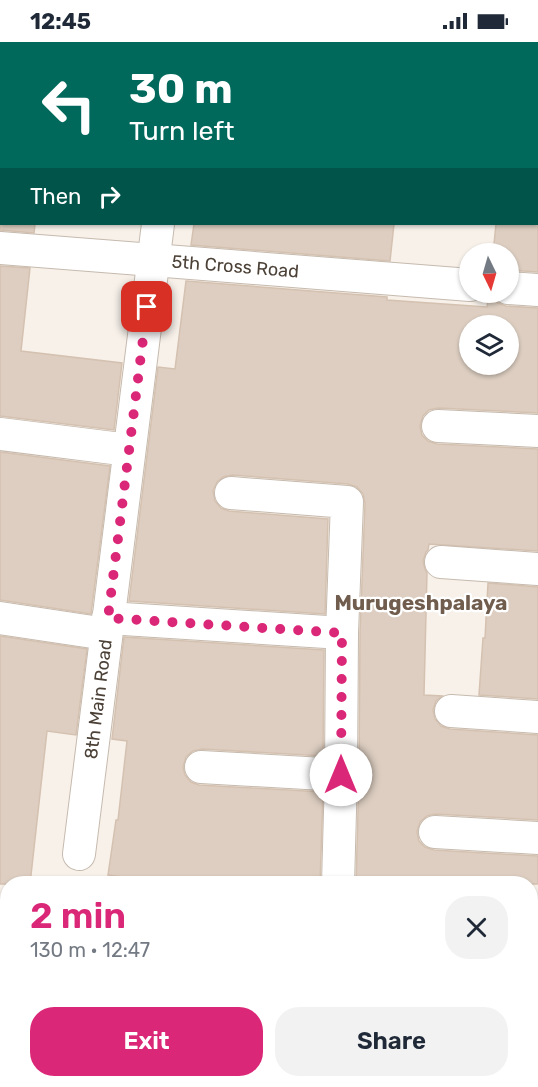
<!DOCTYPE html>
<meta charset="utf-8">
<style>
body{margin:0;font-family:Rubik,sans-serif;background:#f2f2f3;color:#1f2937;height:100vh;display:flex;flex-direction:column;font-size:22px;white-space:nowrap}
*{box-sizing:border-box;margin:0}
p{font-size:20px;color:#747a83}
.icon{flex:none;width:33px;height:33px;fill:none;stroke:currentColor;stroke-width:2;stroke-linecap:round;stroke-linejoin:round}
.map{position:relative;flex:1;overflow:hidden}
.panel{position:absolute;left:0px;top:834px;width:538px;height:212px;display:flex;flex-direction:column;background:#fff;border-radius:24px 24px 0 0;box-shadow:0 2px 4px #0004}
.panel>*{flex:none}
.banner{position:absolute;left:0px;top:0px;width:538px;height:183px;box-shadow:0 2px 4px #0004;background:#00695c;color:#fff;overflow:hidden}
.needle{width:39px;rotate:175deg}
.tools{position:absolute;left:459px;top:201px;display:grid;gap:12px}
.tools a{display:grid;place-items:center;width:60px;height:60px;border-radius:50%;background:#fff;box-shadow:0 2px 4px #0004;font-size:30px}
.pin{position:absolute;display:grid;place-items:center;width:51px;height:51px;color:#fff;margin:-26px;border-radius:12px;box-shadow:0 3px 9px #0006}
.me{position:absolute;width:66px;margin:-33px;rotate:0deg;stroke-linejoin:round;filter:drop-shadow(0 0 4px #0008)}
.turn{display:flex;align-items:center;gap:21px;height:126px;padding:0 30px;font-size:27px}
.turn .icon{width:78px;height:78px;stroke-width:2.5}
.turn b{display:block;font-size:42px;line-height:51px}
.then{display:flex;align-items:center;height:57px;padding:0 30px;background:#0003;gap:12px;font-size:22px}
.round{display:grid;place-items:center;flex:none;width:63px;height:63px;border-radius:24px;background:#f2f2f3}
.head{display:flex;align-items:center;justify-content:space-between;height:102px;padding:0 30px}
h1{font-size:36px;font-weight:600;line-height:45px;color:#db2777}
.primary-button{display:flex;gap:12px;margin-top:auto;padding:12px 30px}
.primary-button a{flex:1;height:69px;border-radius:24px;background:#db2777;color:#fff;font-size:24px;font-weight:600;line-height:69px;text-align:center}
.primary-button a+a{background:#f2f2f3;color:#1f2937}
.status{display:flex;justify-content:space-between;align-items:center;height:42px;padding:0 30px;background:#fff;direction:ltr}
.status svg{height:16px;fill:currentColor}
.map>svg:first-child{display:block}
</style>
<div class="status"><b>12:45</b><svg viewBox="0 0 49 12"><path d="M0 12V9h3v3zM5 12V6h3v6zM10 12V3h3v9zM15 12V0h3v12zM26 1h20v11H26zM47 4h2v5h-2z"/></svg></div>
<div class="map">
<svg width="538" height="1045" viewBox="0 0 538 1045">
<rect width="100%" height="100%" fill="#f7f1ea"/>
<g fill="#ddcec1" stroke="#d5c1b0" stroke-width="1.5" fill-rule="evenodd">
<path d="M0,182H35L34,191L0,188Z"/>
<path d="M194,182H394L390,219L191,203Z"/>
<path d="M496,182H538V230L508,228V212H493Z"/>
<path d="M0,224L30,226L21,309L122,321L114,388L0,374Z"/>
<path d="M186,239L387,255V258L487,265L489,250H491L492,254L498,261L506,264L538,266V371L438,366L429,368L423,374L420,384L422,393L428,399L437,402L538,407V509L429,502L428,508L426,510L423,519L425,527L427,531L424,653L442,654L436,659L433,668L435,677L441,684L450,687L538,693V778L435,772L427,774L420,780L417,790L419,799L425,805L434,808L538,814V842H356L359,734L360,591L365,461L363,452L357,445L348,442L232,433L223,435L217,440L213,449L215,459L221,466L229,469L328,477L325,572L129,559L158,325L175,327ZM470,284H508V322H470Z"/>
<path d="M0,410L110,424L91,572L0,558Z"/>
<path d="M488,541L538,545V657L479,653L483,596H485Z"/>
<path d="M0,594L87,607L76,693L47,689L30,842H0Z"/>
<path d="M124,595L324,608L323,714L202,707L193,709L186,715L183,725L185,733L191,740L199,743L323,750L320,842H172L108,833L116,778H118L127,699L112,697Z"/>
</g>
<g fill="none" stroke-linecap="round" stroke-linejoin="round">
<g stroke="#c6baae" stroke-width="34">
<g id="street">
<path d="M180,2V0"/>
<path d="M0,9L2,10"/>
<path d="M537,87H538"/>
<path id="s1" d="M0,206L470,243"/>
<path d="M508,246L538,248"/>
<path d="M438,384L538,389"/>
<path d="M0,392L129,408"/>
<path d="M231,451L347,460L342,591L341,733L338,842"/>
<path d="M441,520L538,527"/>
<path d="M0,576L106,592"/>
<path d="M108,576L342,591"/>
<path d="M451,669L538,675"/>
<path d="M201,725L341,733"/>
<path d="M435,790L538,796"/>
<path id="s2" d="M79,812L158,182"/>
<path d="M0,876L8,877"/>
<path d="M531,933H538"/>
<path d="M531,1017L538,1018"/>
</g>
</g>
<use href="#street" stroke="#fff" stroke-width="32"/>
</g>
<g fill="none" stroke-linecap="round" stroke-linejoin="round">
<path stroke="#db2777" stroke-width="10" stroke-dasharray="0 18" d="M147,265L108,576L342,591L341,733"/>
</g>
<g text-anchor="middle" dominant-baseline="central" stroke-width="4.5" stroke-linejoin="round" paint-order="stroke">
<g font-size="18" fill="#4c4137" stroke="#fff">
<text stroke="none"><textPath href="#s1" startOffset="236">5th Cross Road</textPath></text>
<text stroke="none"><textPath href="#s2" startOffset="156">8th Main Road</textPath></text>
</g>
<g font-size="21" font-weight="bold" fill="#705d4d" stroke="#fff">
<text x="421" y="560">Murugeshpalaya</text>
</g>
</g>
</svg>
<div class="tools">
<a><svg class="needle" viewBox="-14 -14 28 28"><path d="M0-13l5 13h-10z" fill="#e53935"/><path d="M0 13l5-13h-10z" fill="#747a83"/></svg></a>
<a><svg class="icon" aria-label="layers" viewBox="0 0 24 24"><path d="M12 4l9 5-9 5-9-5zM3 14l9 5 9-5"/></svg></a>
</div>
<div class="pin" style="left:147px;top:265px;background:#d93025"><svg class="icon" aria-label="arrive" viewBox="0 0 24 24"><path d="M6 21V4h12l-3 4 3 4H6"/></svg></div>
<svg class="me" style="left:341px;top:733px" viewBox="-20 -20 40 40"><circle r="19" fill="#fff"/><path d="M0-13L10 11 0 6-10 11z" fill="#db2777"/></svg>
<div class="banner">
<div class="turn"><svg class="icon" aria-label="left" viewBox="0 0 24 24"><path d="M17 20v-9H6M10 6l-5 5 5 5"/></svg><div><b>30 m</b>Turn left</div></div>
<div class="then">Then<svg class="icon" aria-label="right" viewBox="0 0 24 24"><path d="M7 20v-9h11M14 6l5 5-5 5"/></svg></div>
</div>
<section class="panel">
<div class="head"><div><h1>2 min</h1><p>130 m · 12:47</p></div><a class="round"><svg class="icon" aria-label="close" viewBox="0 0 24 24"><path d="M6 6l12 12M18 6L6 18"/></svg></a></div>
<div class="primary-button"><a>Exit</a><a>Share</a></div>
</section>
</div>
